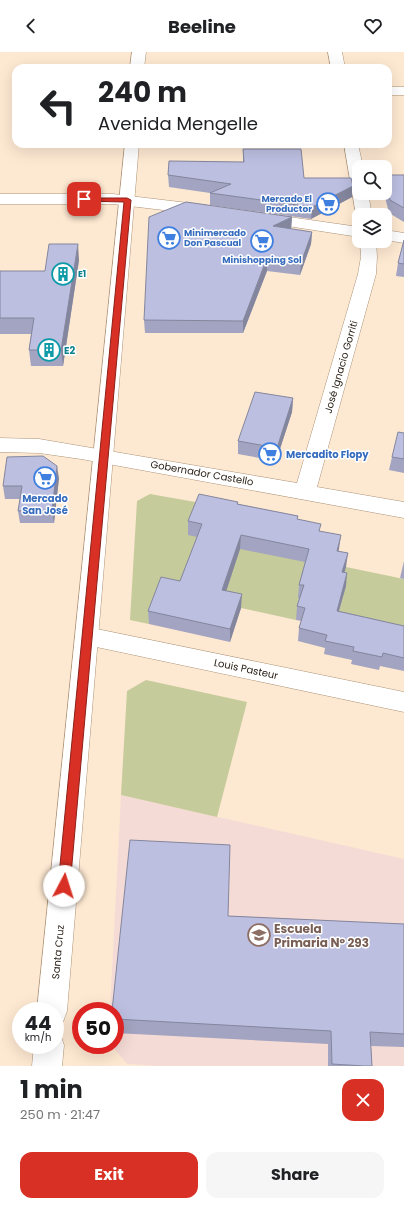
<!DOCTYPE html>
<meta charset="utf-8">
<style>
body{margin:0;font-family:Poppins,sans-serif;background:#f6f6f6;color:#202124;height:100vh;display:flex;flex-direction:column;font-size:15px;white-space:nowrap}
*{box-sizing:border-box;margin:0}
p{font-size:13px;color:#757577}
.icon{flex:none;width:22px;height:22px;fill:none;stroke:currentColor;stroke-width:2;stroke-linecap:round;stroke-linejoin:round}
.map{position:relative;height:1014px;overflow:hidden}
.drawer{display:flex;flex-direction:column;background:#fff;flex:1}
.drawer>*{flex:none}
.banner{position:absolute;left:12px;top:12px;width:380px;height:84px;border-radius:12px;box-shadow:0 4px 16px #0002;background:#fff;color:#202124;overflow:hidden}
.fabs{position:absolute;left:352px;top:108px;display:grid;gap:8px}
.fabs a{display:grid;place-items:center;width:40px;height:40px;border-radius:8px;background:#fff;box-shadow:0 4px 16px #0002;font-size:20px}
.speed{position:absolute;left:12px;top:950px;display:flex;gap:8px;font-size:20px;font-weight:700;text-align:center}
.speed>*{display:grid;place-content:center;width:52px;height:52px;border-radius:50%;background:#fff;box-shadow:0 4px 16px #0002;line-height:1}
.speed small{font-size:10px;font-weight:400}
.speed .limit{border:6px solid #d22;background:#fff;color:#111}
.pin{position:absolute;display:grid;place-items:center;width:34px;height:34px;color:#fff;margin:-17px;border-radius:8px;box-shadow:0 2px 6px #0006}
.me{position:absolute;width:44px;margin:-22px;rotate:5deg;stroke-linejoin:round;filter:drop-shadow(0 0 3px #0008)}
.turn{display:flex;align-items:center;gap:14px;height:84px;padding:0 20px;font-size:18px}
.turn .icon{width:52px;height:52px;stroke-width:2.5}
.turn b{display:block;font-size:28px;line-height:34px}
.round{display:grid;place-items:center;flex:none;width:42px;height:42px;border-radius:12px;background:#f6f6f6}
.summary{display:flex;align-items:center;justify-content:space-between;height:68px;padding:0 20px}
h1{font-size:24px;font-weight:700;line-height:30px}
.cta{display:flex;gap:8px;margin-top:auto;padding:8px 20px}
.cta a{flex:1;height:46px;border-radius:12px;background:#d93025;color:#fff;font-size:16px;font-weight:700;line-height:46px;text-align:center}
.cta a+a{background:#f6f6f6;color:#202124}
header{display:flex;justify-content:space-between;align-items:center;height:52px;padding:0 20px;background:#fff;font-size:18px;font-weight:700}
.map>svg:first-child{display:block}
</style>
<header><svg class="icon" aria-label="back" viewBox="0 0 24 24"><path d="M15 5l-7 7 7 7"/></svg>Beeline<svg class="icon" aria-label="heart" viewBox="0 0 24 24"><path d="M12 20l-8-8c-3-5 5-10 8-4 3-6 11-1 8 4z"/></svg></header>
<div class="map">
<svg width="404" height="1014" viewBox="0 0 404 1014">
<rect width="100%" height="100%" fill="#fde8d1"/>
<path fill="#f5dbd6" d="M121,743L404,807V1014H160L127,1012L111,993H115V959H110Z"/>
<g fill="#c6cb9b">
<path d="M150,442L201,451L206,487L192,523L162,539L149,572L130,568L137,449Z"/>
<path d="M237,493L313,508L296,568L218,551C229,530 235,517 237,493Z"/>
<path d="M346,515L404,527V591L330,575Z"/>
<path d="M146,628L247,650L217,765L121,743L127,639Z"/>
</g>
<g fill="none" stroke-linecap="round" stroke-linejoin="round">
<g stroke="#ac9479" stroke-width="1">
<g id="minor">
<path d="M328,0H342L345,16H331Z"/>
<rect x="388" y="35" width="16" height="8"/>
<path d="M344,92H358L363,115H359V141H368L372,163H359V167L356,163Z"/>
<path d="M360,189H376L377,205L376,222L317,435L404,450V466L81,407L39,401L0,400V386L39,387L297,431L358,222L361,205Z"/>
<path d="M87,575L404,640V660L87,593L79,591L75,584L79,577Z"/>
</g>
</g>
<g stroke="#ac9479" stroke-width="1">
<g id="secondary">
<path d="M132,0H146L144,16H130Z"/>
<path d="M125,92H139L67,959L63,970L55,973V959H37Z"/>
<path d="M55,980L60,982L64,993L62,1014H32L34,993H55Z"/>
</g>
</g>
<g stroke="#ac9479" stroke-width="1">
<g id="primary">
<path d="M0,142H113L205,153L211,155L213,158L211,161L205,163L113,152H0Z"/>
<path d="M261,161L359,175V185L255,169L253,166L255,163Z"/>
<path d="M385,178L404,181V191L385,188Z"/>
</g>
</g>
<use href="#minor" fill="#fff" fill-rule="evenodd"/>
<use href="#secondary" fill="#fff" fill-rule="evenodd"/>
<use href="#primary" fill="#fff" fill-rule="evenodd"/>
</g>
<g fill="#a2a4c1">
<path d="M243,97L304,126L353,134L352,145L311,167L210,153V141L169,135L168,123L243,110Z"/>
<path d="M385,123H404V170L389,161L384,141H385Z"/>
<path d="M292,165L291,177L312,180L311,192L300,223L267,219L243,281H145L144,268Z"/>
<path d="M404,188V225L396,224L398,211Z"/>
<path d="M79,208L63,314H31L29,298L31,282H0V219H45Z"/>
<path d="M293,346L292,360L276,409L238,402V389Z"/>
<path d="M404,381V421L389,418L392,405Z"/>
<path d="M59,426L54,471H20L18,459L20,447H5L3,434Z"/>
<path d="M238,450V452L298,464L297,467L320,479L339,497L338,499L346,515L344,520L346,534L339,559L404,574V619L380,614L379,618L351,612L352,608L324,602L325,596L298,589L299,576L302,569L296,568L297,554L300,546H298L299,533L305,510L240,497L226,539L241,556L230,590L149,572L148,559L180,529L197,485L188,483V469Z"/>
<path d="M404,509V527L400,526Z"/>
<path d="M228,864L404,872V995L371,994L372,1014H328V992L115,981V959Z"/>
</g>
<g fill="#84869d">
<path d="M353,134L352,145L311,167L312,155Z"/>
<path d="M292,165L291,177L273,174Z"/>
<path d="M312,180L311,192L300,223L301,211Z"/>
<path d="M78,192L79,208L63,314L61,298Z"/>
<path d="M267,206V219L243,281V269Z"/>
<path d="M293,346L292,360L276,409L277,396Z"/>
<path d="M57,414L59,426L54,471L52,458Z"/>
<path d="M241,483L240,497L222,552V538Z"/>
<path d="M341,483L339,497L335,512L337,499Z"/>
<path d="M348,501L346,515L341,533L342,520Z"/>
<path d="M347,521L346,534L335,572L337,559Z"/>
<path d="M242,542L241,556L230,590V577Z"/>
</g>
<g fill="#bcbfe0" stroke="#84869d">
<path d="M243,97H301L304,126H351L353,134L312,155L210,141L231,132L168,123L169,109L244,110Z"/>
<path d="M385,123H404V156L390,148Z"/>
<path d="M186,150L292,165L273,174L312,180L301,211L267,206L243,269L144,268L149,165Z"/>
<path d="M404,188V212L398,211Z"/>
<path d="M49,192H78L61,298H29L34,266H0V219H45Z"/>
<path d="M255,340L293,346L277,396L238,389Z"/>
<path d="M398,380L404,381V407L392,405Z"/>
<path d="M43,404L57,414L52,458L18,459L22,434H3L7,405Z"/>
<path d="M199,442L238,450L237,452L298,464L297,467L321,472L319,479L341,483L337,499L348,501L342,520L347,521L337,559L404,574V606L383,601L382,605L353,599L354,595L325,589L327,583L299,576L305,556L297,554L304,533H299L309,497L241,483L222,538L242,542L230,577L148,559L161,525L180,529L202,472L188,469Z"/>
<path d="M130,788L230,793L228,864L404,872V982L370,980L372,1014H364L332,1012L331,979L115,967V959H112Z"/>
</g>
<path fill="#d93025" stroke="#8d1f18" d="M82,146H127L131,148L70,834L68,838L64,839L60,838L58,834L124,150L84,149L81,147Z"/>
<defs>
<g id="supermarket-ring" transform="scale(1.15)"><circle r="9.5" fill="#fff" stroke="#3f7fe0" stroke-width="1.5"/><path d="M-6-5.5h2.5l.6 2H6L4.5 2H-2.5L-4.4-4H-6ZM-1.5 3.2a1.3 1.3 0 1 0 .1 0ZM3 3.2a1.3 1.3 0 1 0 .1 0Z" fill="#3f7fe0"/></g>
<g id="building-ring" transform="scale(1.15)"><circle r="9.5" fill="#fff" stroke="#0f9aa8" stroke-width="1.5"/><path d="M-4-6H4V6H1V3H-1V6H-4ZM-2.5-4.3h1.7v1.8h-1.7ZM.8-4.3h1.7v1.8H.8ZM-2.5-1h1.7V.8h-1.7ZM.8-1h1.7V.8H.8Z" fill="#0f9aa8"/></g>
<g id="school-ring" transform="scale(1.15)"><circle r="9.5" fill="#fff" stroke="#8d6e63" stroke-width="1.5"/><path d="M0-5L7-2L0 1L-7-2ZM-4 1L0 2.5L4 1V4Q0 6-4 4Z" fill="#8d6e63"/></g>
</defs>
<g fill-rule="evenodd">
<use href="#supermarket-ring" x="328" y="152"/>
<use href="#supermarket-ring" x="169" y="186"/>
<use href="#supermarket-ring" x="262" y="189"/>
<use href="#building-ring" x="63" y="222"/>
<use href="#building-ring" x="49" y="298"/>
<use href="#supermarket-ring" x="270" y="402"/>
<use href="#supermarket-ring" x="45" y="426"/>
<use href="#school-ring" x="259" y="883"/>
</g>
<g text-anchor="middle" dominant-baseline="central" stroke-width="3" stroke-linejoin="round" paint-order="stroke">
<g font-size="9" font-weight="bold" fill="#366cbe" stroke="#fff" text-anchor="end">
<text x="312" y="147">Mercado El<tspan x="312" dy="10">Productor</tspan></text>
<text x="184" y="181" text-anchor="start">Minimercado<tspan x="184" dy="10">Don Pascual</tspan></text>
<text x="262" y="208" text-anchor="middle">Minishopping Sol</text>
</g>
<g font-size="9" font-weight="bold" fill="#0d838f" stroke="#fff" text-anchor="start">
<text x="78" y="222">E1</text>
</g>
<g font-size="10" font-weight="bold" fill="#0d838f" stroke="#fff" text-anchor="start">
<text x="64" y="298">E2</text>
</g>
<g font-size="10" fill="#241b11" stroke="#fff">
<text transform="translate(341 315) rotate(-74)">José Ignacio Gorriti</text>
<text transform="translate(202 421) rotate(10)">Gobernador Castello</text>
<text transform="translate(246 617) rotate(12)">Louis Pasteur</text>
<text transform="translate(58 900) rotate(-85)">Santa Cruz</text>
</g>
<g font-size="10" font-weight="bold" fill="#366cbe" stroke="#fff" text-anchor="start">
<text x="286" y="402">Mercadito Flopy</text>
<text x="45" y="446" text-anchor="middle">Mercado<tspan x="45" dy="12">San José</tspan></text>
</g>
<g font-size="12" font-weight="bold" fill="#785e54" stroke="#fff" text-anchor="start">
<text x="274" y="876">Escuela<tspan x="274" dy="14">Primaria N° 293</tspan></text>
</g>
</g>
</svg>
<div class="fabs">
<a><svg class="icon" aria-label="search" viewBox="0 0 24 24"><circle cx="10" cy="10" r="6"/><path d="M15 15l6 6"/></svg></a>
<a><svg class="icon" aria-label="layers" viewBox="0 0 24 24"><path d="M12 4l9 5-9 5-9-5zM3 14l9 5 9-5"/></svg></a>
</div>
<div class="speed"><div>44<small>km/h</small></div><div class="limit">50</div></div>
<div class="pin" style="left:84px;top:147px;background:#d93025"><svg class="icon" aria-label="arrive" viewBox="0 0 24 24"><path d="M6 21V4h12l-3 4 3 4H6"/></svg></div>
<svg class="me" style="left:64px;top:834px" viewBox="-20 -20 40 40"><circle r="19" fill="#fff"/><path d="M0-13L10 11 0 6-10 11z" fill="#d93025"/></svg>
<div class="banner">
<div class="turn"><svg class="icon" aria-label="left" viewBox="0 0 24 24"><path d="M17 20v-9H6M10 6l-5 5 5 5"/></svg><div><b>240 m</b>Avenida Mengelle</div></div>
</div>
</div>
<section class="drawer">
<div class="summary"><div><h1>1 min</h1><p>250 m · 21:47</p></div><a class="round" style="background:#d93025;color:#fff"><svg class="icon" aria-label="close" viewBox="0 0 24 24"><path d="M6 6l12 12M18 6L6 18"/></svg></a></div>
<div class="cta"><a>Exit</a><a>Share</a></div>
</section>
